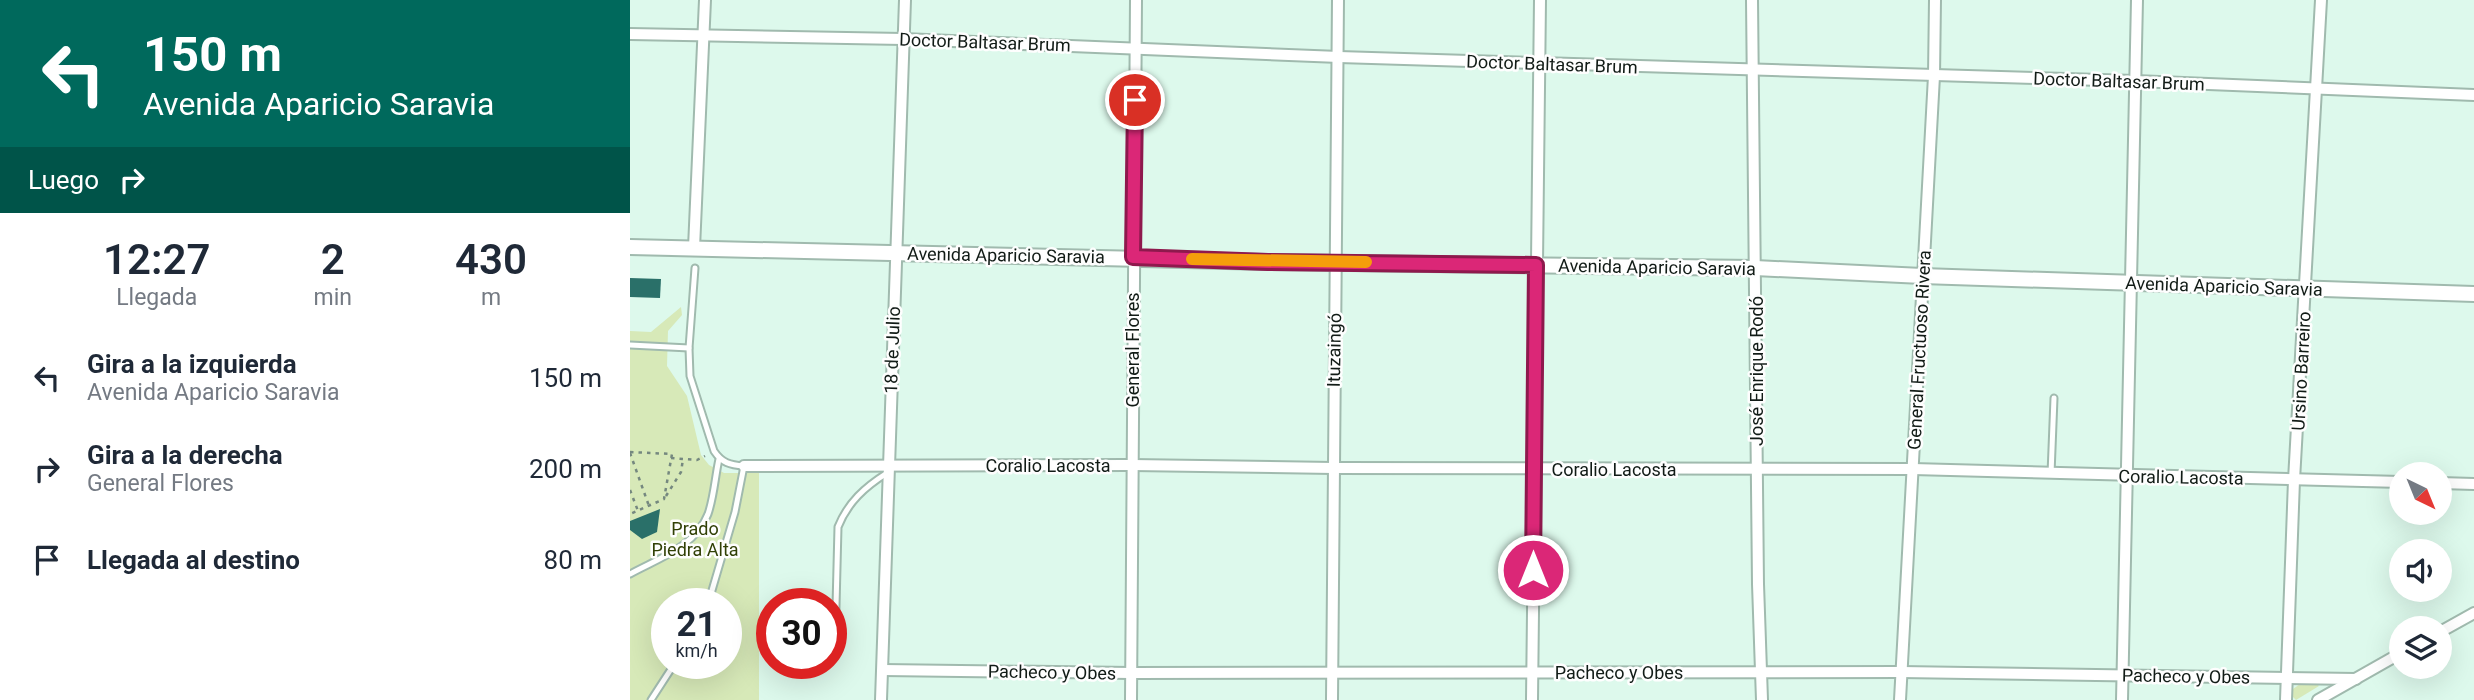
<!DOCTYPE html>
<html lang="es">
<meta charset="utf-8">
<style>
body{margin:0;font-family:Roboto,sans-serif;background:#f6f6f7;color:#1f2937;height:100vh;display:flex;flex-direction:column;font-size:26px;white-space:nowrap}
*{box-sizing:border-box;margin:0}
p{font-size:23px;color:#747a83}
.icon{flex:none;width:38px;height:38px;fill:none;stroke:currentColor;stroke-width:2;stroke-linecap:round;stroke-linejoin:round}
.map{position:relative;flex:1;overflow:hidden}
.panel{display:flex;flex-direction:column;background:#fff;width:630px}
.panel>*{flex:none}
.guide{background:#00695c;color:#fff;overflow:hidden}
.needle{width:46px;rotate:137deg}
.tools{position:absolute;left:1759px;top:462px;display:grid;gap:14px}
.tools a{display:grid;place-items:center;width:63px;height:63px;border-radius:50%;background:#fff;box-shadow:0 7px 28px #0002;font-size:35px}
.speed{position:absolute;left:21px;top:588px;display:flex;gap:14px;font-size:35px;font-weight:700;text-align:center}
.speed>*{display:grid;place-content:center;width:91px;height:91px;border-radius:50%;background:#fff;box-shadow:0 7px 28px #0002;line-height:1}
.speed small{font-size:18px;font-weight:400}
.speed .limit{border:10px solid #d22;background:#fff;color:#111}
.pin{position:absolute;display:grid;place-items:center;width:60px;height:60px;color:#fff;margin:-30px;border:4px solid #fff;border-radius:50%;box-shadow:0 2px 7px #0007}
.me{position:absolute;width:77px;margin:-38px;rotate:0deg;stroke-linejoin:round;filter:drop-shadow(0 0 5px #0008)}
.turn{display:flex;align-items:center;gap:24px;height:147px;padding:0 28px;font-size:32px}
.turn .icon{width:91px;height:91px;stroke-width:2.5}
.turn b{display:block;font-size:49px;line-height:60px}
.then{display:flex;align-items:center;height:66px;padding:0 28px;background:#0003;gap:14px;font-size:26px}
.eta{display:flex;justify-content:space-evenly;align-items:center;height:119px;text-align:center}
.eta b{font-size:42px;font-weight:600;line-height:49px}
ul{padding:0;list-style:none}
li{display:flex;align-items:center;gap:21px;height:91px;padding:0 28px}
li div{flex:1}
li b{display:block;font-size:26px}
li em{font-style:normal}
main{display:flex;flex:1;min-height:0}
.map>svg:first-child{display:block}
</style>
<main>
<section class="panel">
<div class="guide">
<div class="turn"><svg class="icon" aria-label="left" viewBox="0 0 24 24"><path d="M17 20v-9H6M10 6l-5 5 5 5"/></svg><div><b>150 m</b>Avenida Aparicio Saravia</div></div>
<div class="then">Luego<svg class="icon" aria-label="right" viewBox="0 0 24 24"><path d="M7 20v-9h11M14 6l5 5-5 5"/></svg></div>
</div>
<div class="eta">
<div><b>12:27</b><p>Llegada</p></div>
<div><b>2</b><p>min</p></div>
<div><b>430</b><p>m</p></div>
</div>
<ul>
<li><svg class="icon" aria-label="left" viewBox="0 0 24 24"><path d="M17 20v-9H6M10 6l-5 5 5 5"/></svg><div><b>Gira a la izquierda</b><p>Avenida Aparicio Saravia</p></div><em>150 m</em></li>
<li><svg class="icon" aria-label="right" viewBox="0 0 24 24"><path d="M7 20v-9h11M14 6l5 5-5 5"/></svg><div><b>Gira a la derecha</b><p>General Flores</p></div><em>200 m</em></li>
<li><svg class="icon" aria-label="arrive" viewBox="0 0 24 24"><path d="M6 21V4h12l-3 4 3 4H6"/></svg><div><b>Llegada al destino</b></div><em>80 m</em></li>
</ul>
</section>
<div class="map">
<svg width="1844" height="700" viewBox="0 0 1844 700">
<rect width="100%" height="100%" fill="#ddf9ec"/>
<g fill="#d7e9b8" fill-rule="evenodd">
<path d="M51,307L52,315L38,331L37,366L57,396L71,455L79,465L94,473H129V700H0V331L21,332ZM37,604H96V663H37Z"/>
<path d="M1670,684H1687L1689,686L1666,700L1663,697V689Z"/>
</g>
<g fill="#2a7069">
<path d="M0,278L31,279L30,298L0,297Z"/>
<path d="M30,509L27,532L12,539L0,530V521Z"/>
</g>
<g fill="none" stroke-linecap="round" stroke-linejoin="round">
<g stroke="#a0baae" stroke-width="9">
<g id="lane">
<path d="M65,268L59,348L60,376L84,451C92,463 100,465 114,466L105,512L78,604"/>
<path d="M0,345L59,348"/>
<path d="M1421,474L1424,398"/>
<path d="M0,574C29,558 65,547 78,514C84,497 85,477 89,459"/>
<path d="M205,646L208,527C218,502 235,487 257,473"/>
<path d="M21,700L45,663"/>
</g>
</g>
<g stroke="#a0baae" stroke-width="14">
<g id="street">
<path d="M1122,0L1128,584L1132,700"/>
<path d="M0,34L273,39L709,57L1505,81L1844,95"/>
<path d="M64,248L75,0"/>
<path d="M114,466L502,465L703,468L1283,469L1771,482"/>
<path d="M1810,483L1844,484"/>
<path d="M1810,632L1844,613"/>
<path d="M253,670L501,673L1271,672L1726,679"/>
<path d="M251,700L275,0"/>
<path d="M501,700L506,0"/>
<path d="M702,700L708,0"/>
<path d="M902,700L910,0"/>
<path d="M1270,700L1304,76L1305,0"/>
<path d="M1492,700L1507,0"/>
<path d="M1656,700L1664,480L1691,0"/>
<path d="M1688,700L1771,653"/>
</g>
</g>
<g stroke="#a0baae" stroke-width="18">
<path id="secondary" d="M0,247L638,262L1125,268L1292,276L1844,294"/>
</g>
<g stroke="#75887f" stroke-width="2.5" stroke-dasharray="3.5 5" stroke-linecap="butt">
<path d="M0,452L42,454L34,499L0,514"/>
<path d="M0,453L19,506"/>
<path d="M41,458L67,460L75,456"/>
<path d="M0,490L8,511"/>
<path d="M36,496L51,472L53,459"/>
</g>
<use href="#lane" stroke="#fff" stroke-width="5"/>
<use href="#street" stroke="#fff" stroke-width="10"/>
<use href="#secondary" stroke="#fff" stroke-width="14"/>
</g>
<g fill="none" stroke-linecap="round" stroke-linejoin="round">
<g stroke="#8e194d" stroke-width="18">
<path id="route" d="M505,100L503,257L638,262L906,265L903,570"/>
</g>
<use href="#route" stroke="#db2777" stroke-width="12"/>
<path stroke="#f59e0b" stroke-width="12" d="M562,259L736,262"/>
</g>
<g text-anchor="middle" dominant-baseline="central" stroke-width="5" stroke-linejoin="round" paint-order="stroke">
<g font-size="18" fill="#111b16" stroke="#fefefe">
<text transform="translate(355 42) rotate(2)">Doctor Baltasar Brum</text>
<text transform="translate(922 64) rotate(2)">Doctor Baltasar Brum</text>
<text transform="translate(1489 81) rotate(2)">Doctor Baltasar Brum</text>
<text transform="translate(376 255) rotate(1)">Avenida Aparicio Saravia</text>
<text transform="translate(1027 267) rotate(1)">Avenida Aparicio Saravia</text>
<text transform="translate(1594 286) rotate(2)">Avenida Aparicio Saravia</text>
<text transform="translate(262 350) rotate(-88)">18 de Julio</text>
<text transform="translate(502 350) rotate(-90)">General Flores</text>
<text transform="translate(704 350) rotate(-89)">Ituzaingó</text>
<text transform="translate(1289 350) rotate(-87)">General Fructuoso Rivera</text>
<text transform="translate(1126 371) rotate(-90)">José Enrique Rodó</text>
<text transform="translate(1671 371) rotate(-87)">Ursino Barreiro</text>
<text x="418" y="465">Coralio Lacosta</text>
<text x="984" y="469">Coralio Lacosta</text>
<text transform="translate(1551 477) rotate(1)">Coralio Lacosta</text>
<text transform="translate(422 672) rotate(1)">Pacheco y Obes</text>
<text x="989" y="672">Pacheco y Obes</text>
<text transform="translate(1556 676) rotate(1)">Pacheco y Obes</text>
</g>
<g font-size="18" fill="#314006" stroke="#fefefe">
<text x="65" y="528">Prado<tspan x="65" dy="21">Piedra Alta</tspan></text>
</g>
</g>
</svg>
<div class="tools">
<a><svg class="needle" viewBox="-14 -14 28 28"><path d="M0-13l5 13h-10z" fill="#e53935"/><path d="M0 13l5-13h-10z" fill="#747a83"/></svg></a>
<a><svg class="icon" aria-label="sound" viewBox="0 0 24 24"><path d="M4 9h4l5-4v14l-5-4H4zM17 9q2 3 0 6"/></svg></a>
<a><svg class="icon" aria-label="layers" viewBox="0 0 24 24"><path d="M12 4l9 5-9 5-9-5zM3 14l9 5 9-5"/></svg></a>
</div>
<div class="speed"><div>21<small>km/h</small></div><div class="limit">30</div></div>
<div class="pin" style="left:505px;top:100px;background:#d93025"><svg class="icon" aria-label="arrive" viewBox="0 0 24 24"><path d="M6 21V4h12l-3 4 3 4H6"/></svg></div>
<svg class="me" style="left:903px;top:570px" viewBox="-20 -20 40 40"><circle r="17" fill="#db2777" stroke="#fff" stroke-width="3"/><path d="M0-11L8 9 0 5-8 9z" fill="#fff"/></svg>
</div>
</main>
